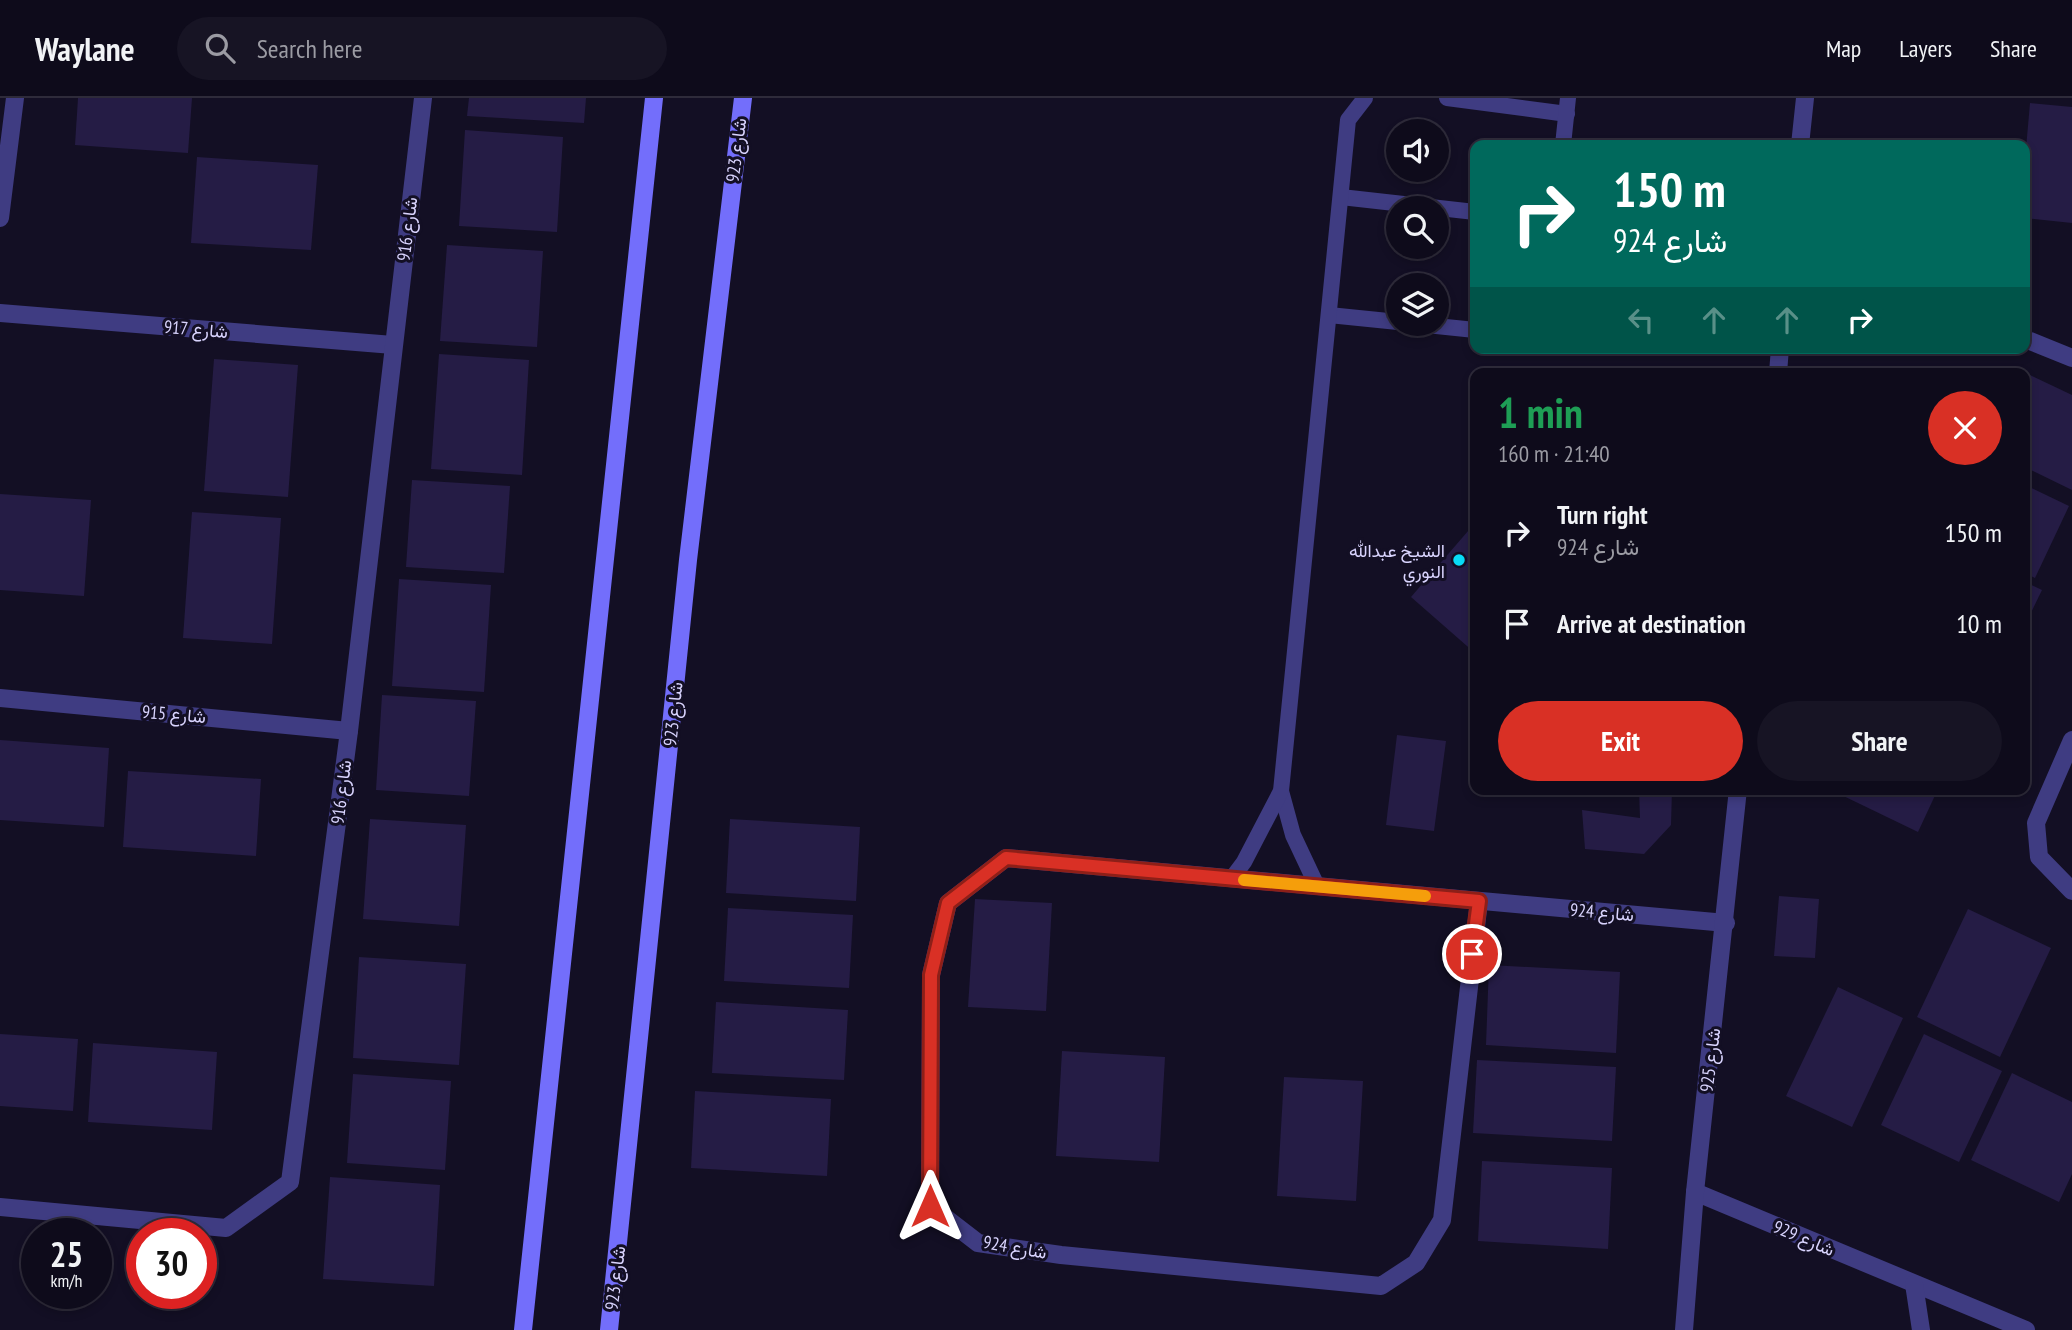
<!DOCTYPE html>
<meta charset="utf-8">
<style>
body{margin:0;font-family:"PT Sans Narrow",Vazirmatn,sans-serif;background:#171424;color:#f1f3f6;height:100vh;display:flex;flex-direction:column;font-size:26px;white-space:nowrap}
*{box-sizing:border-box;margin:0}
p{font-size:23px;color:#9b9ba3}
.icon{flex:none;width:38px;height:38px;fill:none;stroke:currentColor;stroke-width:2;stroke-linecap:round;stroke-linejoin:round}
.map{position:relative;flex:1;overflow:hidden}
.panel{position:absolute;left:1470px;top:270px;width:560px;height:427px;display:flex;flex-direction:column;background:#0e0b1b;border-radius:14px;box-shadow:0 4px 10px #0003,0 0 0 2px #2e2b3a}
.panel>*{flex:none}
.hud{position:absolute;left:1470px;top:42px;width:560px;height:214px;border-radius:14px;box-shadow:0 4px 10px #0003,0 0 0 2px #2e2b3a;background:#00695c;color:#fff;overflow:hidden}
.fabs{position:absolute;left:1386px;top:21px;display:grid;gap:14px}
.fabs a{display:grid;place-items:center;width:63px;height:63px;border-radius:50%;background:#0e0b1b;box-shadow:0 4px 10px #0003,0 0 0 2px #2e2b3a;font-size:35px}
.speed{position:absolute;left:21px;top:1120px;display:flex;gap:14px;font-size:35px;font-weight:700;text-align:center}
.speed>*{display:grid;place-content:center;width:91px;height:91px;border-radius:50%;background:#0e0b1b;box-shadow:0 4px 10px #0003,0 0 0 2px #2e2b3a;line-height:1}
.speed small{font-size:18px;font-weight:400}
.speed .limit{border:10px solid #d22;background:#fff;color:#111}
.pin{position:absolute;display:grid;place-items:center;width:60px;height:60px;color:#fff;margin:-30px;border:4px solid #fff;border-radius:50%;box-shadow:0 2px 7px #0007}
.me{position:absolute;width:77px;margin:-38px;rotate:0deg;stroke-linejoin:round;filter:drop-shadow(0 0 5px #0008)}
.turn{display:flex;align-items:center;gap:24px;height:147px;padding:0 28px;font-size:32px}
.turn .icon{width:91px;height:91px;stroke-width:2.5}
.turn b{display:block;font-size:49px;line-height:60px}
.lanes{display:flex;align-items:center;height:66px;padding:0 28px;background:#0003;justify-content:center;gap:35px;direction:ltr}
.lanes .off{opacity:.35}
.round{display:grid;place-items:center;flex:none;width:74px;height:74px;border-radius:37px;background:#171424}
.summary{display:flex;align-items:center;justify-content:space-between;height:119px;padding:0 28px}
h1{font-size:42px;font-weight:600;line-height:52px;color:#1e9e55}
.cta{display:flex;gap:14px;margin-top:auto;padding:14px 28px}
.cta a{flex:1;height:80px;border-radius:42px;background:#d93025;color:#fff;font-size:28px;font-weight:600;line-height:80px;text-align:center}
.cta a+a{background:#171424;color:#f1f3f6}
ul{padding:0;list-style:none}
li{display:flex;align-items:center;gap:21px;height:91px;padding:0 28px}
li div{flex:1}
li b{display:block;font-size:26px}
li em{font-style:normal}
header{display:flex;align-items:center;gap:42px;box-sizing:border-box;height:98px;padding:0 35px;background:#0e0b1b;border-bottom:2px solid #2e2b3a}
header strong{font-size:33px}
nav{display:flex;gap:38px;margin-inline-start:auto;font-size:24px}
.search{width:490px;height:63px;background:#171424;display:flex;align-items:center;gap:18px;box-sizing:border-box;padding:0 24px;border-radius:38px;color:#9b9ba3;font-size:26px}
.map>svg:first-child{display:block}
</style>
<header>
<strong>Waylane</strong>
<div class="search"><svg class="icon" aria-label="search" viewBox="0 0 24 24"><circle cx="10" cy="10" r="6"/><path d="M15 15l6 6"/></svg>Search here</div>
<nav><a>Map</a><a>Layers</a><a>Share</a></nav>
</header>
<div class="map">
<svg width="2072" height="1232" viewBox="0 0 2072 1232">
<rect width="100%" height="100%" fill="#130f24"/>
<g fill="#251c45">
<path d="M78,0H192L188,55L75,47Z"/>
<path d="M469,0H586L584,25L467,18Z"/>
<path d="M2030,5L2072,9V125L2025,120V62Z"/>
<path d="M465,32L563,39L557,134L459,128Z"/>
<path d="M197,59L318,67L311,152L191,145Z"/>
<path d="M447,147L543,153L537,249L440,243Z"/>
<path d="M439,256L529,262L522,377L431,371Z"/>
<path d="M214,261L298,267L288,399L204,393Z"/>
<path d="M2015,270L2072,297V392L2025,369V275H2013Z"/>
<path d="M412,382L510,388L504,475L406,469Z"/>
<path d="M2025,387L2069,408L2035,480L2025,475Z"/>
<path d="M0,396L91,402L84,498L0,492Z"/>
<path d="M192,414L281,420L272,546L183,540Z"/>
<path d="M1475,425V555L1411,499Z"/>
<path d="M399,481L491,487L484,594L392,588Z"/>
<path d="M2025,484L2042,492L2025,527Z"/>
<path d="M382,597L476,603L469,698L376,692Z"/>
<path d="M1397,637L1446,643L1434,733L1386,727Z"/>
<path d="M0,642L109,650L104,729L0,722Z"/>
<path d="M128,673L261,681L256,758L123,749Z"/>
<path d="M1639,691H1672L1671,727L1644,756L1585,751L1582,712L1640,720Z"/>
<path d="M1829,691H1938L1918,734Z"/>
<path d="M370,721L466,727L459,828L363,821Z"/>
<path d="M730,721L860,729L856,803L726,795Z"/>
<path d="M1779,798L1819,801L1815,860L1774,858Z"/>
<path d="M975,801L1052,805L1046,913L968,909Z"/>
<path d="M728,810L853,817L849,890L724,883Z"/>
<path d="M1968,811L2051,850L2000,959L1917,919Z"/>
<path d="M359,859L466,866L459,967L353,960Z"/>
<path d="M1489,867L1620,874L1616,955L1486,947Z"/>
<path d="M1838,889L1903,920L1852,1029L1786,998Z"/>
<path d="M716,904L848,912L844,982L712,975Z"/>
<path d="M0,936L78,941L73,1013L0,1008Z"/>
<path d="M1924,936L2002,973L1959,1064L1881,1027Z"/>
<path d="M93,945L217,954L212,1032L88,1024Z"/>
<path d="M1062,953L1165,959L1159,1064L1056,1058Z"/>
<path d="M1477,962L1616,969L1612,1043L1473,1035Z"/>
<path d="M2012,975L2072,1004V1076L2059,1104L1971,1062Z"/>
<path d="M353,976L451,983L445,1072L347,1065Z"/>
<path d="M1284,979L1363,983L1356,1103L1277,1098Z"/>
<path d="M695,993L831,1001L827,1078L691,1070Z"/>
<path d="M1482,1063L1612,1070L1608,1151L1478,1143Z"/>
<path d="M330,1079L440,1087L434,1188L323,1181Z"/>
</g>
<g fill="none" stroke-linecap="round" stroke-linejoin="round">
<g stroke="#3f3c82" stroke-width="16">
<path d="M1447,0L1567,16"/>
<path d="M1563,47L1568,0"/>
<path d="M1341,99L1475,114"/>
<path d="M1329,217L1398,224"/>
<path d="M1417,226L1475,232"/>
<path d="M1281,693L1293,737L1317,788"/>
<path d="M1232,780L1244,764L1281,693L1348,22L1365,0"/>
</g>
<g stroke="#3f3c82" stroke-width="18">
<path d="M1800,47L1805,0"/>
<path d="M0,120L15,0"/>
<path d="M0,215L393,247"/>
<path d="M2025,241L2072,260"/>
<path d="M1778,275L1780,250"/>
<path d="M0,600L349,633"/>
<path d="M2072,642L2036,725L2039,759L2072,793"/>
<path d="M1479,803L1442,1122L1416,1165L1381,1188L1061,1157L978,1145L930,1108L931,877L948,805L1006,760L1726,825"/>
<path d="M1695,1094L2026,1232"/>
<path d="M0,1109L226,1130L290,1084L349,633L423,0"/>
<path d="M1914,1186L1921,1232"/>
<path d="M1684,1232L1695,1094L1738,691"/>
</g>
<g stroke="#736efb" stroke-width="18">
<path d="M523,1232L654,0"/>
<path d="M609,1232L688,462L743,0"/>
</g>
</g>
<g fill="none" stroke-linecap="round" stroke-linejoin="round">
<g stroke="#8d1f18" stroke-width="18">
<path id="route" d="M930,1108L931,877L948,805L1006,760L1479,803L1472,856"/>
</g>
<use href="#route" stroke="#d93025" stroke-width="12"/>
<path stroke="#f59e0b" stroke-width="12" d="M1244,782L1425,798"/>
</g>
<circle fill="#08dcf6" stroke="#130f24" stroke-width="2.5" cx="1459" cy="462" r="7"/>
<g text-anchor="middle" dominant-baseline="central" stroke-width="6" stroke-linejoin="round" paint-order="stroke">
<g font-size="18" fill="#d9d4fe" stroke="#130f24">
<text transform="translate(736 52) rotate(-83)">شارع 923</text>
<text transform="translate(407 131) rotate(-83)">شارع 916</text>
<text transform="translate(196 231) rotate(5)">شارع 917</text>
<text transform="translate(174 616) rotate(5)">شارع 915</text>
<text transform="translate(673 616) rotate(-84)">شارع 923</text>
<text transform="translate(341 694) rotate(-83)">شارع 916</text>
<text transform="translate(1602 814) rotate(5)">شارع 924</text>
<text transform="translate(1710 962) rotate(-83)">شارع 925</text>
<text transform="translate(1804 1140) rotate(23)">شارع 929</text>
<text transform="translate(1015 1149) rotate(10)">شارع 924</text>
<text transform="translate(615 1180) rotate(-83)">شارع 923</text>
</g>
<g font-size="18" fill="#d9d4fe" stroke="#130f24" text-anchor="end">
<text x="1445" y="452">الشيخ عبدالله<tspan x="1445" dy="21">النوري</tspan></text>
</g>
</g>
</svg>
<div class="fabs">
<a><svg class="icon" aria-label="sound" viewBox="0 0 24 24"><path d="M4 9h4l5-4v14l-5-4H4zM17 9q2 3 0 6"/></svg></a>
<a><svg class="icon" aria-label="search" viewBox="0 0 24 24"><circle cx="10" cy="10" r="6"/><path d="M15 15l6 6"/></svg></a>
<a><svg class="icon" aria-label="layers" viewBox="0 0 24 24"><path d="M12 4l9 5-9 5-9-5zM3 14l9 5 9-5"/></svg></a>
</div>
<div class="speed"><div>25<small>km/h</small></div><div class="limit">30</div></div>
<div class="pin" style="left:1472px;top:856px;background:#d93025"><svg class="icon" aria-label="arrive" viewBox="0 0 24 24"><path d="M6 21V4h12l-3 4 3 4H6"/></svg></div>
<svg class="me" style="left:930px;top:1108px" viewBox="-20 -20 40 40"><path d="M0-17L14 15 0 8-14 15z" fill="#d93025" stroke="#fff" stroke-width="4"/></svg>
<div class="hud">
<div class="turn"><svg class="icon" aria-label="right" viewBox="0 0 24 24"><path d="M7 20v-9h11M14 6l5 5-5 5"/></svg><div><b>150 m</b>شارع 924</div></div>
<div class="lanes"><svg class="icon off" aria-label="left" viewBox="0 0 24 24"><path d="M17 20v-9H6M10 6l-5 5 5 5"/></svg><svg class="icon off" aria-label="ahead" viewBox="0 0 24 24"><path d="M12 20V5M6 11l6-6 6 6"/></svg><svg class="icon off" aria-label="ahead" viewBox="0 0 24 24"><path d="M12 20V5M6 11l6-6 6 6"/></svg><svg class="icon" aria-label="right" viewBox="0 0 24 24"><path d="M7 20v-9h11M14 6l5 5-5 5"/></svg></div>
</div>
<section class="panel">
<div class="summary"><div><h1>1 min</h1><p>160 m · 21:40</p></div><a class="round" style="background:#d93025;color:#fff"><svg class="icon" aria-label="close" viewBox="0 0 24 24"><path d="M6 6l12 12M18 6L6 18"/></svg></a></div>
<ul>
<li><svg class="icon" aria-label="right" viewBox="0 0 24 24"><path d="M7 20v-9h11M14 6l5 5-5 5"/></svg><div><b>Turn right</b><p>شارع 924</p></div><em>150 m</em></li>
<li><svg class="icon" aria-label="arrive" viewBox="0 0 24 24"><path d="M6 21V4h12l-3 4 3 4H6"/></svg><div><b>Arrive at destination</b></div><em>10 m</em></li>
</ul>
<div class="cta"><a>Exit</a><a>Share</a></div>
</section>
</div>
